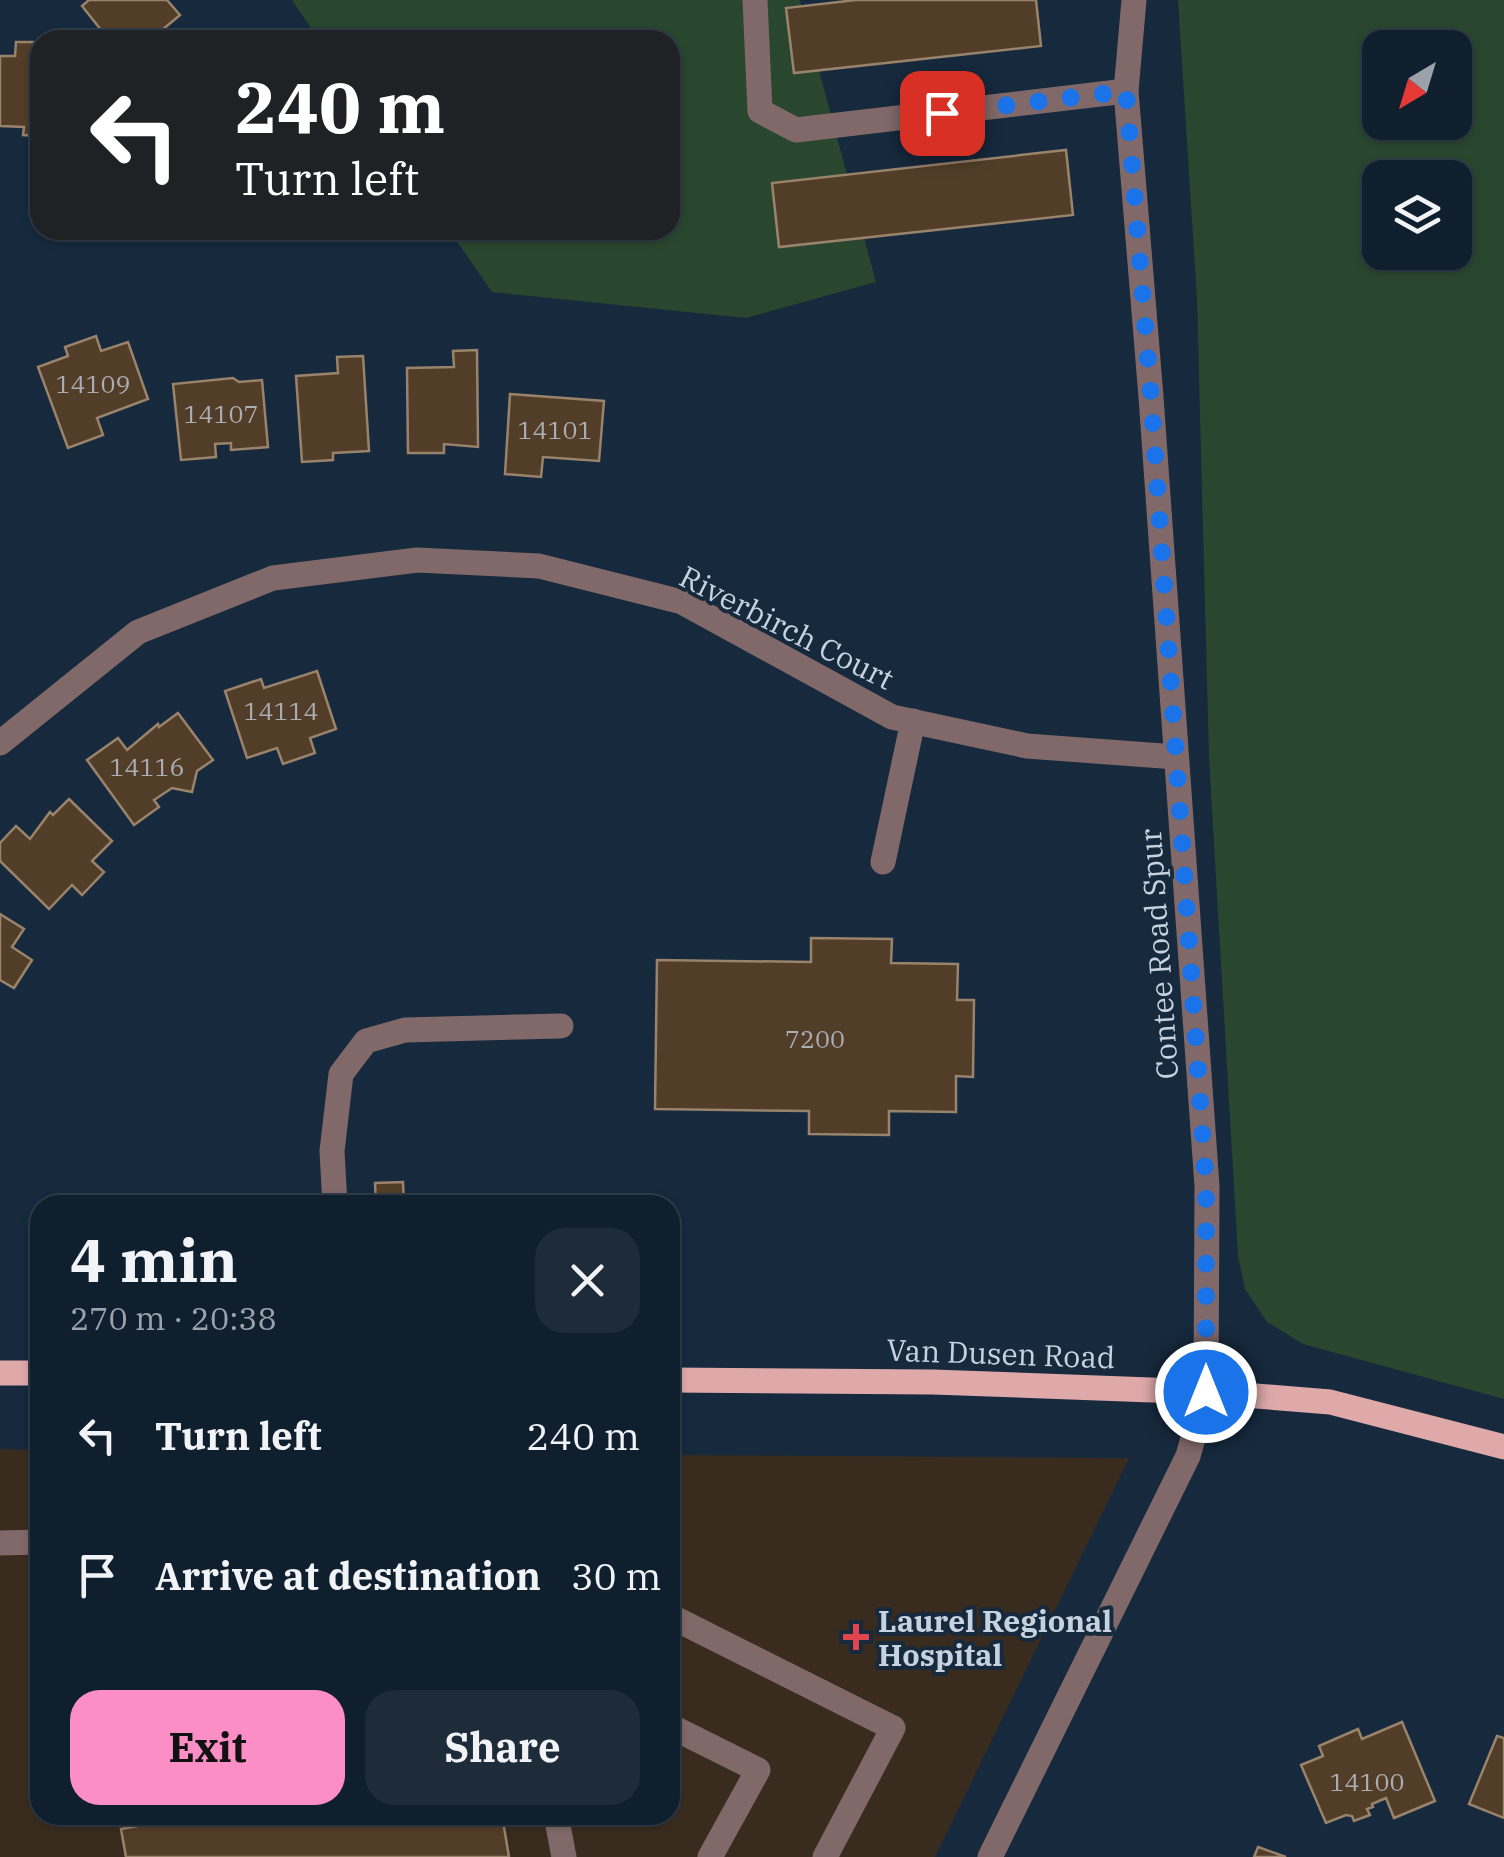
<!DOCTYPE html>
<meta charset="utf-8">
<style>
body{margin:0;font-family:"IBM Plex Serif",serif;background:#1e2c3a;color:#f1f3f6;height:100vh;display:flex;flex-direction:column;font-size:38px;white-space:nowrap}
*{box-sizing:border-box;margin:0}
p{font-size:32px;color:#9ca2aa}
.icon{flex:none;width:55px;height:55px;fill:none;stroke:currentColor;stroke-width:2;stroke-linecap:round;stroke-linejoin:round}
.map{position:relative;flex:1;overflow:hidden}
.side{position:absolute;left:30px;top:1195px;width:650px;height:630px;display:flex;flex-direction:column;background:#101f2e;border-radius:30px;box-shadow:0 2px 8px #0004,0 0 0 2px #303d4a}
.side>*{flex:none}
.banner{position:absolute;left:30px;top:30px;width:650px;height:210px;border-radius:30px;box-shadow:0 2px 8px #0004,0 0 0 2px #303d4a;background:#202124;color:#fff;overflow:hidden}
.needle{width:65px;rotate:218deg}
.buttons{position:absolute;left:1362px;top:30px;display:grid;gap:20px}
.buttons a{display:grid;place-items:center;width:110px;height:110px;border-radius:20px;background:#101f2e;box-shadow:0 2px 8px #0004,0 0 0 2px #303d4a;font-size:50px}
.pin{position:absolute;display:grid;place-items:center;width:85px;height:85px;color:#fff;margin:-42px;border-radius:20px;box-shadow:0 5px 15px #0006}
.me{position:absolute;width:110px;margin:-55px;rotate:0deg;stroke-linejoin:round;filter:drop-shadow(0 0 8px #0008)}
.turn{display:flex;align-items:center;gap:35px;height:210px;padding:0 40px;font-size:45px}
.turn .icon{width:130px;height:130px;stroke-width:2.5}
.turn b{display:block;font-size:70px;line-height:85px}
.round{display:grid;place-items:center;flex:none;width:105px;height:105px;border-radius:30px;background:#1e2c3a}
.overview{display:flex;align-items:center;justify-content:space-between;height:170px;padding:0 40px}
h1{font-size:60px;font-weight:700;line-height:75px}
.primary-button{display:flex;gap:20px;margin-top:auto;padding:20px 40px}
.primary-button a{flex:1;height:115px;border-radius:30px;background:#fb8fc5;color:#111;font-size:40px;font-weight:700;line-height:115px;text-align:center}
.primary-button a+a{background:#1e2c3a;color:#f1f3f6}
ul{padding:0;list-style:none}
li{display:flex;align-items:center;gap:30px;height:140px;padding:0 40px}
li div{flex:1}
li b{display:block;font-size:38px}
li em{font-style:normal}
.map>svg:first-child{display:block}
</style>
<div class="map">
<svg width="1504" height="1857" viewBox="0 0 1504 1857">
<rect width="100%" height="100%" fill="#16293d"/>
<path fill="#392c1f" d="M0,1449L40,1450V1815H670V1455L1129,1458L935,1857H0Z"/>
<g fill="#29462f" fill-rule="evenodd">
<path d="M292,0H800L876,282L746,318L492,292L449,230H670V40H319Z"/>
<path d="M1178,0H1504V1399L1303,1344L1267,1322L1245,1289L1238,1256L1209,758L1197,300ZM1380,48H1455V122H1380ZM1380,178H1455V252H1380Z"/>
</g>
<g fill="#523d28" stroke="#9a836b" stroke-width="2.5">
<path d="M89,0H167L180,15L150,40H109L82,6Z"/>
<path d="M856,0H1036L1041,46L794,73L786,8Z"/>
<path d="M16,42H40V136L23,135L24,127L0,126V56H15Z"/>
<path d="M1066,150L1073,215L779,247L772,183Z"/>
<path d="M96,336L101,351L128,342L148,399L97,418L103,435L68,448L38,367L68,356L65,347Z"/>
<path d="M477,350L478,447L444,444V453H408L407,368L454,367L453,351Z"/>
<path d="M363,356L369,451L333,453V460L302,462L296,376L338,373L337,357Z"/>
<path d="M233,378L239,382L262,380L268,447L231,450V443L215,444L216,457L181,460L173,384Z"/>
<path d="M510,394L604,401L599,461L543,457L541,477L505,474Z"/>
<path d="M317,671L336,729L310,738L315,753L283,764L277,748L247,758L225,691L261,679L264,688Z"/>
<path d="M178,713L213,760L197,771L192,792L172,788L154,800L159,807L134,825L87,760L118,738L127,750L158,724L159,727Z"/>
<path d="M69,799L112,841L92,861L104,872L82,895L72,885L49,909L0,861V843L16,826L30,839L50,812L53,815Z"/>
<path d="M0,914L24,929L12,947L32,960L14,988L0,980Z"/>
<path d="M811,938L892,939L891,963L958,964L957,1000H974L973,1077L956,1076V1112L889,1111V1135L809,1134V1111L655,1109L657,960L811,962Z"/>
<path d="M403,1182L404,1205H376L375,1183Z"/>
<path d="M1402,1722L1435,1801L1394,1818L1386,1798L1372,1804L1373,1807L1367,1809L1370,1815L1354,1821L1352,1816L1346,1815L1326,1823L1301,1765L1323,1756L1319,1746L1358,1729L1362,1739Z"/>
<path d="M1497,1736L1504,1738V1818L1469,1804Z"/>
<path d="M198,1815H502L509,1857H126L121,1829Z"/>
<path d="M1258,1847L1286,1857H1254Z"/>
</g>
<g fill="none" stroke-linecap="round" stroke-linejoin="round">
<g stroke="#826969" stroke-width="25">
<path d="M755,0L760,111L796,130L1126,91"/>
<path d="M0,743L138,632L273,578L417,560L539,566L682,602L892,717L1027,746L1176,757"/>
<path d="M883,862L913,721"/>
<path d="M335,1205L332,1151L341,1074L366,1041L405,1030L561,1026"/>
<path d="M0,1543L40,1542"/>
<path d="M670,1616L893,1728L825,1857"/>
<path d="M670,1726L758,1770L710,1857"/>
<path d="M556,1815L564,1857"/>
<path d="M990,1857L1188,1456L1206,1392L1207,1186L1151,397L1126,91L1134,0"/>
</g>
<g stroke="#dfa9aa" stroke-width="25">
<path d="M0,1373H40"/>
<path d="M670,1380L933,1382L1206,1392L1330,1402L1504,1447"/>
</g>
</g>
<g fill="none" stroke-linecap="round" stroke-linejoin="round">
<path stroke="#1a73e8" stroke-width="18" stroke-dasharray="0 32.4" d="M942,113L1126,91L1151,397L1206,1186V1392"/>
</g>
<path fill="#e0444e" stroke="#16293d" stroke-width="4" d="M851 1622h10v10h10v10h-10v10h-10v-10h-10v-10h10z"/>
<g text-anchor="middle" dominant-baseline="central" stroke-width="8" stroke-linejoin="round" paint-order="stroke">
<g font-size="25" fill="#aaadb2">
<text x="93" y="383">14109</text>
<text x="221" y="413">14107</text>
<text x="555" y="429">14101</text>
<text x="281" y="710">14114</text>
<text x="147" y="766">14116</text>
<text x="815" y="1038">7200</text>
<text x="1367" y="1781">14100</text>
</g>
<g font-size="30" fill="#c7d2e0" stroke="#16293d">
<text transform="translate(787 627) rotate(27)">Riverbirch Court</text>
<text transform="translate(1158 954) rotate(-94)">Contee Road Spur</text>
<text transform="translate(1001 1353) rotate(2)">Van Dusen Road</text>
</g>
<g font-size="30" font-weight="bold" fill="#c7d2e0" stroke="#16293d" text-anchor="start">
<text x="878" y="1620">Laurel Regional<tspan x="878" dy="34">Hospital</tspan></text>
</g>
</g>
</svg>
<div class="buttons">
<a><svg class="needle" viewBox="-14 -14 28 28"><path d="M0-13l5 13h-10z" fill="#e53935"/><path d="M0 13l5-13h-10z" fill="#9ca2aa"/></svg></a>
<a><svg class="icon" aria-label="layers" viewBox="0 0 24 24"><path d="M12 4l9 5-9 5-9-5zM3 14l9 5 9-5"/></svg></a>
</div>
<div class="pin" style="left:942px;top:113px;background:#d93025"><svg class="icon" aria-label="arrive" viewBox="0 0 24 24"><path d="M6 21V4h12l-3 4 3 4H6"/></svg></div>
<svg class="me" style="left:1206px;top:1392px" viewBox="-20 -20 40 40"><circle r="17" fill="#1a73e8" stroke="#fff" stroke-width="3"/><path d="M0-11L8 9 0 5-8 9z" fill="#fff"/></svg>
<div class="banner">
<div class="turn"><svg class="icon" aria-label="left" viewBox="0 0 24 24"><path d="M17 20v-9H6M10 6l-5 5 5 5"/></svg><div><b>240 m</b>Turn left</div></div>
</div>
<section class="side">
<div class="overview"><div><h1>4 min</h1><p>270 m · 20:38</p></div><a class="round"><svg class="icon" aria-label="close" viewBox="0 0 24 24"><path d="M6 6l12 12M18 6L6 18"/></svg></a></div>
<ul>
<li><svg class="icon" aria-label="left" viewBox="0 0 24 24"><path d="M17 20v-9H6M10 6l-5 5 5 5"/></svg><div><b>Turn left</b></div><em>240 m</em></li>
<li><svg class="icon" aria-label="arrive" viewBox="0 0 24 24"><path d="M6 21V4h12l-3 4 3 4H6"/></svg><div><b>Arrive at destination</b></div><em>30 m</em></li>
</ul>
<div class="primary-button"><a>Exit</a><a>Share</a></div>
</section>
</div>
